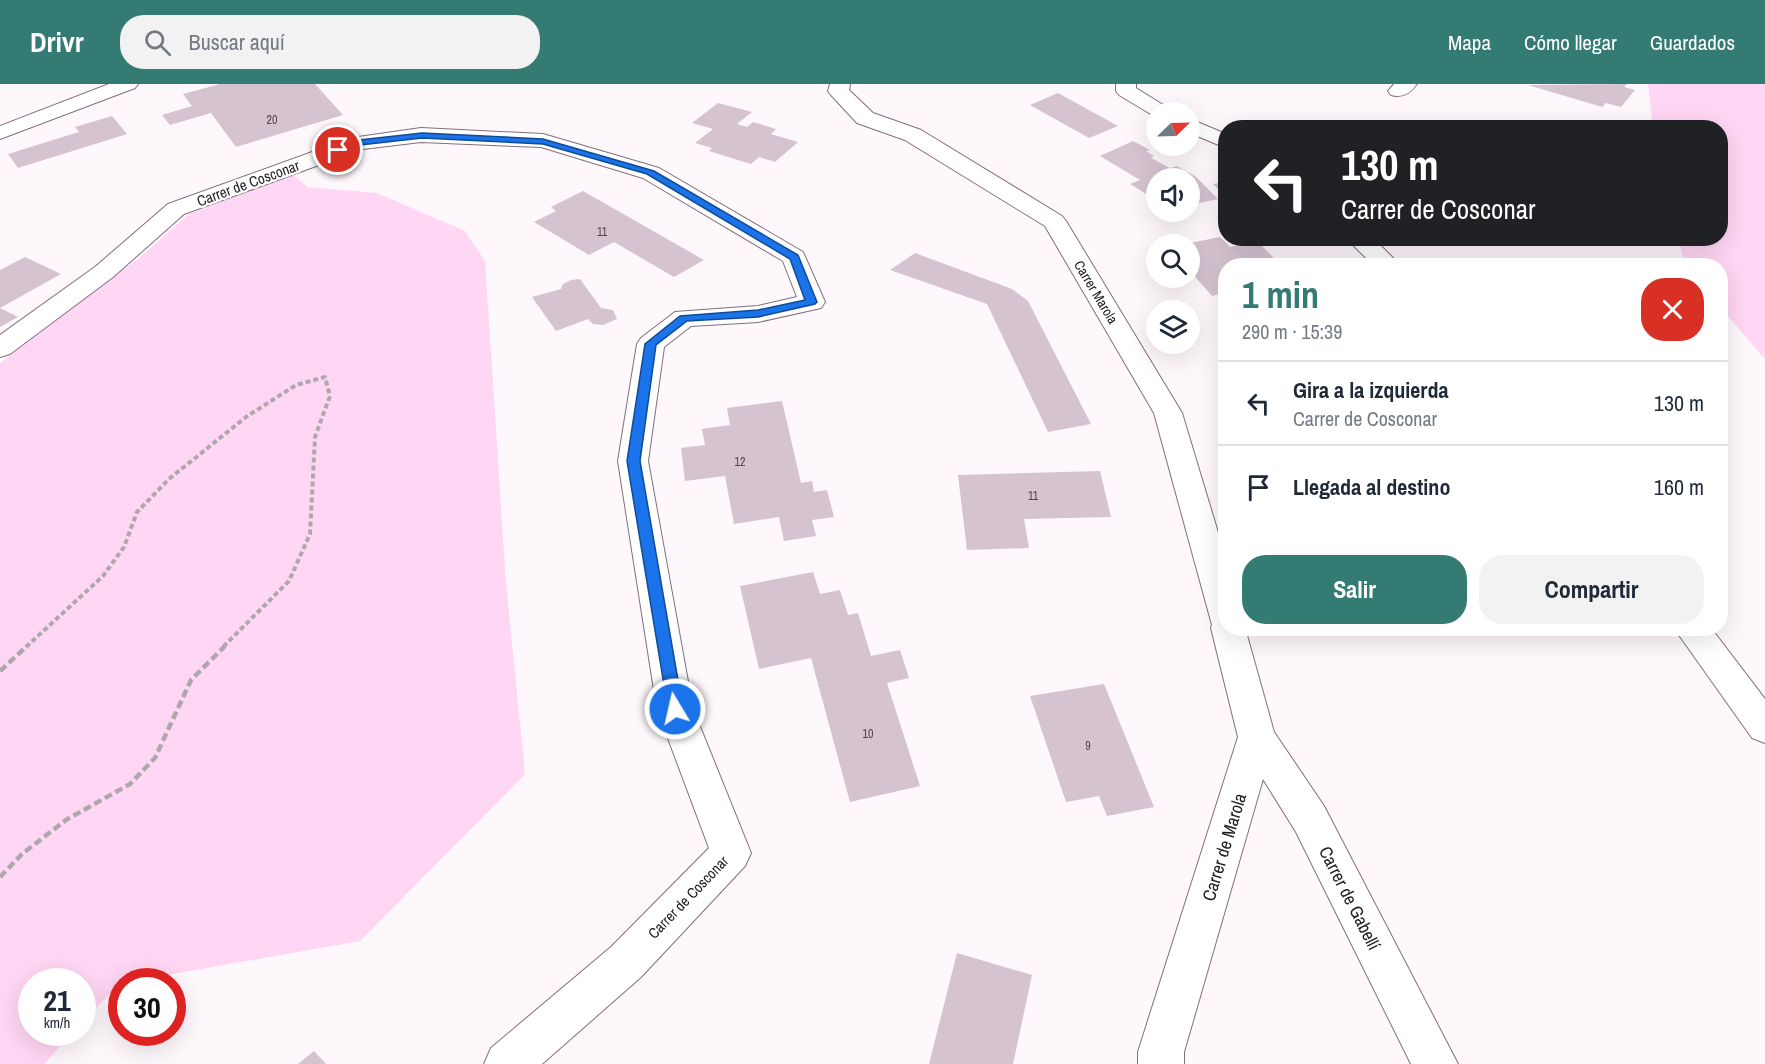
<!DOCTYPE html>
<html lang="es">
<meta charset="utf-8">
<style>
body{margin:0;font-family:"Archivo Narrow",sans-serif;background:#f2f2f3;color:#1f2937;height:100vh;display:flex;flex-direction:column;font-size:22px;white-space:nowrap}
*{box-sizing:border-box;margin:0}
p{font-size:20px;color:#747a83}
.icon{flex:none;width:33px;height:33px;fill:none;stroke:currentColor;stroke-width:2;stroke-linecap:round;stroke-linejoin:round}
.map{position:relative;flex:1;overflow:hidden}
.sheet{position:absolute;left:1218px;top:174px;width:510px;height:378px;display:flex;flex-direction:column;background:#fff;border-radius:24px;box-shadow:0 6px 24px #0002}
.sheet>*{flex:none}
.hud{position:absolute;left:1218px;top:36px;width:510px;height:126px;border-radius:24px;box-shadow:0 6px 24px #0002;background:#202124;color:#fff;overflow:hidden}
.needle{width:39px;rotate:67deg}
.tools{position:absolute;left:1146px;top:18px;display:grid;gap:12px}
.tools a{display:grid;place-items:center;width:54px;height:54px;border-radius:50%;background:#fff;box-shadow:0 6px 24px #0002;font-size:30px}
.speed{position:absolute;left:18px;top:884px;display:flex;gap:12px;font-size:30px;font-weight:700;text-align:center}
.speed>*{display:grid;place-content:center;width:78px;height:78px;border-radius:50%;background:#fff;box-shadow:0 6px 24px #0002;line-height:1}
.speed small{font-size:15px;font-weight:400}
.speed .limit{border:9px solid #d22;background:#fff;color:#111}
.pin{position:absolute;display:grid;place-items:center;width:51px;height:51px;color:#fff;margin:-26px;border:3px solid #fff;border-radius:50%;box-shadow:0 2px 6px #0007}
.me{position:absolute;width:66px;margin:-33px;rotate:351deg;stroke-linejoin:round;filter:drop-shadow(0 0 4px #0008)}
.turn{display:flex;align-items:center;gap:21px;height:126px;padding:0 24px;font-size:27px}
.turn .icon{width:78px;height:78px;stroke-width:2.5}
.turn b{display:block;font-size:42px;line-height:51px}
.round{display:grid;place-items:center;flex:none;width:63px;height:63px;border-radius:24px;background:#f2f2f3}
.head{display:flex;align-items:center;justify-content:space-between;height:102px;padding:0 24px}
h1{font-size:36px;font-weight:700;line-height:45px;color:#347b74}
.cta{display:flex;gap:12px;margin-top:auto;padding:12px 24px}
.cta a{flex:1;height:69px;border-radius:24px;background:#347b74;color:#fff;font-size:24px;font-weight:700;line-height:69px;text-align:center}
.cta a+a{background:#f2f2f3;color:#1f2937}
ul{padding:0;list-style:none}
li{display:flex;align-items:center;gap:18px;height:84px;padding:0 24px;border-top:2px solid #e0e1e3}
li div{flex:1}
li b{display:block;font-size:22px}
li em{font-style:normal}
header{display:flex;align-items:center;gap:36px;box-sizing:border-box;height:84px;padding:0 30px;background:#347b74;color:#fff}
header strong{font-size:28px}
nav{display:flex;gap:33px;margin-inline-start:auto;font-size:21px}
.search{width:420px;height:54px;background:#f2f2f3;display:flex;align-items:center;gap:15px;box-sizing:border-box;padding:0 21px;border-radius:24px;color:#747a83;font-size:22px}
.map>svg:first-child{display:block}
</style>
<header>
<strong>Drivr</strong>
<div class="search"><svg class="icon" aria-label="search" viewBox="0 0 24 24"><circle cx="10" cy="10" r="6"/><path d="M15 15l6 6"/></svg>Buscar aquí</div>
<nav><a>Mapa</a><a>Cómo llegar</a><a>Guardados</a></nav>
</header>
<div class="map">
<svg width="1765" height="980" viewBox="0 0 1765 980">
<rect width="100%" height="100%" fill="#fef7fc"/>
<g fill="#ffd6f3">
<path d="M1648,0H1765V275L1721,224L1720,182L1685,181L1678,155L1720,154V44L1653,43Z"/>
<path d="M293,91L308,103L377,109L465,147L485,177L506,500L525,690L360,857L133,897H122L83,938L82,897H32V948H73L44,980H0V279L139,174L189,130Z"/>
</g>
<g fill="#d5c3d0">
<path d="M220,0H315L343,31L236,63L211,29L170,41L162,31L192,22L183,10Z"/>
<path d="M1627,0L1624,3L1635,6L1621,23L1606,19L1602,23L1528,1Z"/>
<path d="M1058,9L1118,42L1089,54L1030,21Z"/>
<path d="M718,19L752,28L737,40L747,43L753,38L776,45L771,50L798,58L775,78L759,73L751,80L709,67L712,64L695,59L713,45L692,39Z"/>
<path d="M112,32L127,50L18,84L8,70L79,48L75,43Z"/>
<path d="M1133,57L1150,66L1146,67L1154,72L1151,74L1170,84L1177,82L1195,92L1218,115L1190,121V94H1156V116L1130,100L1140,96L1100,72Z"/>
<path d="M1226,98V112L1213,100Z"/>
<path d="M583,107L704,176L674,193L614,158L589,171L534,138L556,127L551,123Z"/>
<path d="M1220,153L1230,163L1245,160L1240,156L1264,154L1271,161L1262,162L1277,177L1256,182H1226V216L1220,210L1212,212L1190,187V176L1195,175L1190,169V159Z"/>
<path d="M915,169L1012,205L1028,217L1091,340L1048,348L987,220L890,186Z"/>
<path d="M25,173L61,190L0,224V186Z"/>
<path d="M580,195L601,224L613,226L617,235L603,241L593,240L588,235L556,247L532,213L561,205L563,200L571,196Z"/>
<path d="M0,224L18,233L0,243Z"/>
<path d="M782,317L801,399L812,397L814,408L827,406L834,433L812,436L816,452L784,457L779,433L734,440L725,392L685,397L681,364L705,361L702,345L730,341L727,324Z"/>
<path d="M1100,387L1111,433L1024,435L1029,464L967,466L958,391Z"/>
<path d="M813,488L820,510L840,506L848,531L858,529L871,572L900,566L909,594L887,599L920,702L850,718L811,574L759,585L740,502Z"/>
<path d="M1104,600L1154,723L1107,732L1099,712L1066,718L1030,612Z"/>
<path d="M957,869L1032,891L1013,980H929Z"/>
<path d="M314,967L326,980H298Z"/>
</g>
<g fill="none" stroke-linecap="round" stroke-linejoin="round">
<g stroke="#80707b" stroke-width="2">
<g id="street">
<path d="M109,0H138L135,4L0,55V42Z"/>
<path d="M830,0H850L849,6L873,29L921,46L1062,132L1066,137L1182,329L1226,475V544H1245L1274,648L1324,722L1458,980H1411L1296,748L1263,695L1184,968V980H1138V968L1238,653L1211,544L1212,541L1154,329L1045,142L905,56L857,39L831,11L828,7Z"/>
<path d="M1116,0H1136V4L1168,24L1172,28H1156V33L1154,32L1119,11L1116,7Z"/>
<path d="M1394,0H1417C1410,10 1402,14 1391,11L1388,7Z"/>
<path d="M1190,35L1226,50V64L1190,49Z"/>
<path d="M421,44L543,50L659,84L803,168L825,218L821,224L758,238L691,242L664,263L648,377L693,625L751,769L745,782L641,893L542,980H484L491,964L611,863L709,764L657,625L618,377L637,260L641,254L675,228L758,222L797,213L783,177L643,94L541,63L421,58L363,65L184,130L113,193L10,270L0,273V251L95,183L168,120L351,54Z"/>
<path d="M1346,154H1373L1401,182H1374Z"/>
<path d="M1674,544H1711L1765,615V659L1752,654Z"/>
</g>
</g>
<path stroke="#aea8ac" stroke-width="4" stroke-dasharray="5 3" stroke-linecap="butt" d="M26,563L103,492L124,463L137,428L169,395L246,333L296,301L325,293L330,312L315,353L310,450L289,497L223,563"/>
<g stroke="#aea8ac" stroke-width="4.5" stroke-dasharray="8 4" stroke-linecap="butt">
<path d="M0,587L27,562"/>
<path d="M0,793L22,770L66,736L130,700L155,674L191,596L225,562"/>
</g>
<use href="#street" fill="#fff" fill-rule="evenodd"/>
</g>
<path fill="#1a73e8" stroke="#114b97" stroke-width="1.5" d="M422,49L543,55L654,87L798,171L817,218L815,220L758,233L687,237L656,261L640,377L683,625L681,629L675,631L670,629L668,625L627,377L645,260L680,232L758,226L805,216L790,175L647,90L543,60L422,54L360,61L338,69L334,66L359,56Z"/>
<g text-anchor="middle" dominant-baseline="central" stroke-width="4.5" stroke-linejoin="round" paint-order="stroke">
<g font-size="12" fill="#50464d">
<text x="272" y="36">20</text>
<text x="602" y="148">11</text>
<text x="740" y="378">12</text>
<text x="1033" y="412">11</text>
<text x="868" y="650">10</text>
<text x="1088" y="662">9</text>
</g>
<g font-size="14" fill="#231d21" stroke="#fff">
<text transform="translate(1096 208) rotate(59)">Carrer Marola</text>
</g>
<g font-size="15" fill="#231d21" stroke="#fff">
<text transform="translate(248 99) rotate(-20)">Carrer de Cosconar</text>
<text transform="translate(688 813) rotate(-46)">Carrer de Cosconar</text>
</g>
<g font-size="18" fill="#231d21" stroke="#fff">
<text transform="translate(1224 763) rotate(-73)">Carrer de Marola</text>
<text transform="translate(1350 814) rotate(63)">Carrer de Gabellí</text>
</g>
</g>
</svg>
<div class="tools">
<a><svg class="needle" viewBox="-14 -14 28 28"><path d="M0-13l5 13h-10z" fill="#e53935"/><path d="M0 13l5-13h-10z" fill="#747a83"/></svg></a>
<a><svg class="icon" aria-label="sound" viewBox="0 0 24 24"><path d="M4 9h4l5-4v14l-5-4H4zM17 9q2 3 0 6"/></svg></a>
<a><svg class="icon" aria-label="search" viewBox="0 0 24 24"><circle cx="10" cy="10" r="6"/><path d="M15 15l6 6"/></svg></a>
<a><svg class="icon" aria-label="layers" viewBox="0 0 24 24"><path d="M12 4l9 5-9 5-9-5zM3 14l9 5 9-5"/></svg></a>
</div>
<div class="speed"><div>21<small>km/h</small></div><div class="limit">30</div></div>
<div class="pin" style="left:338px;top:66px;background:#d93025"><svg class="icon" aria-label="arrive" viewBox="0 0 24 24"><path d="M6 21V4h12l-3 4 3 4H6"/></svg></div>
<svg class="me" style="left:675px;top:625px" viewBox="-20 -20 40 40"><circle r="17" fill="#1a73e8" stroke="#fff" stroke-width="3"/><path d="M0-11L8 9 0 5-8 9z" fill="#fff"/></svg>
<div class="hud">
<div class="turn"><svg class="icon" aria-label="left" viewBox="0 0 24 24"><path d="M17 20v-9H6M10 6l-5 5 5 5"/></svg><div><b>130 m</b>Carrer de Cosconar</div></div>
</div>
<section class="sheet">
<div class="head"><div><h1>1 min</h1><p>290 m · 15:39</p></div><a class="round" style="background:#d93025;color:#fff"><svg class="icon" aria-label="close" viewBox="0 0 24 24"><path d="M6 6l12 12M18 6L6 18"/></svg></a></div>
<ul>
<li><svg class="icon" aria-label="left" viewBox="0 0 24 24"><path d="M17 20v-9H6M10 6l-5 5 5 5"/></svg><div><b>Gira a la izquierda</b><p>Carrer de Cosconar</p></div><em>130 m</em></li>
<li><svg class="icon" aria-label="arrive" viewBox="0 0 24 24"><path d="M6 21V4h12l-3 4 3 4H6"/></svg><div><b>Llegada al destino</b></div><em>160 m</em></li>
</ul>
<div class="cta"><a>Salir</a><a>Compartir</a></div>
</section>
</div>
